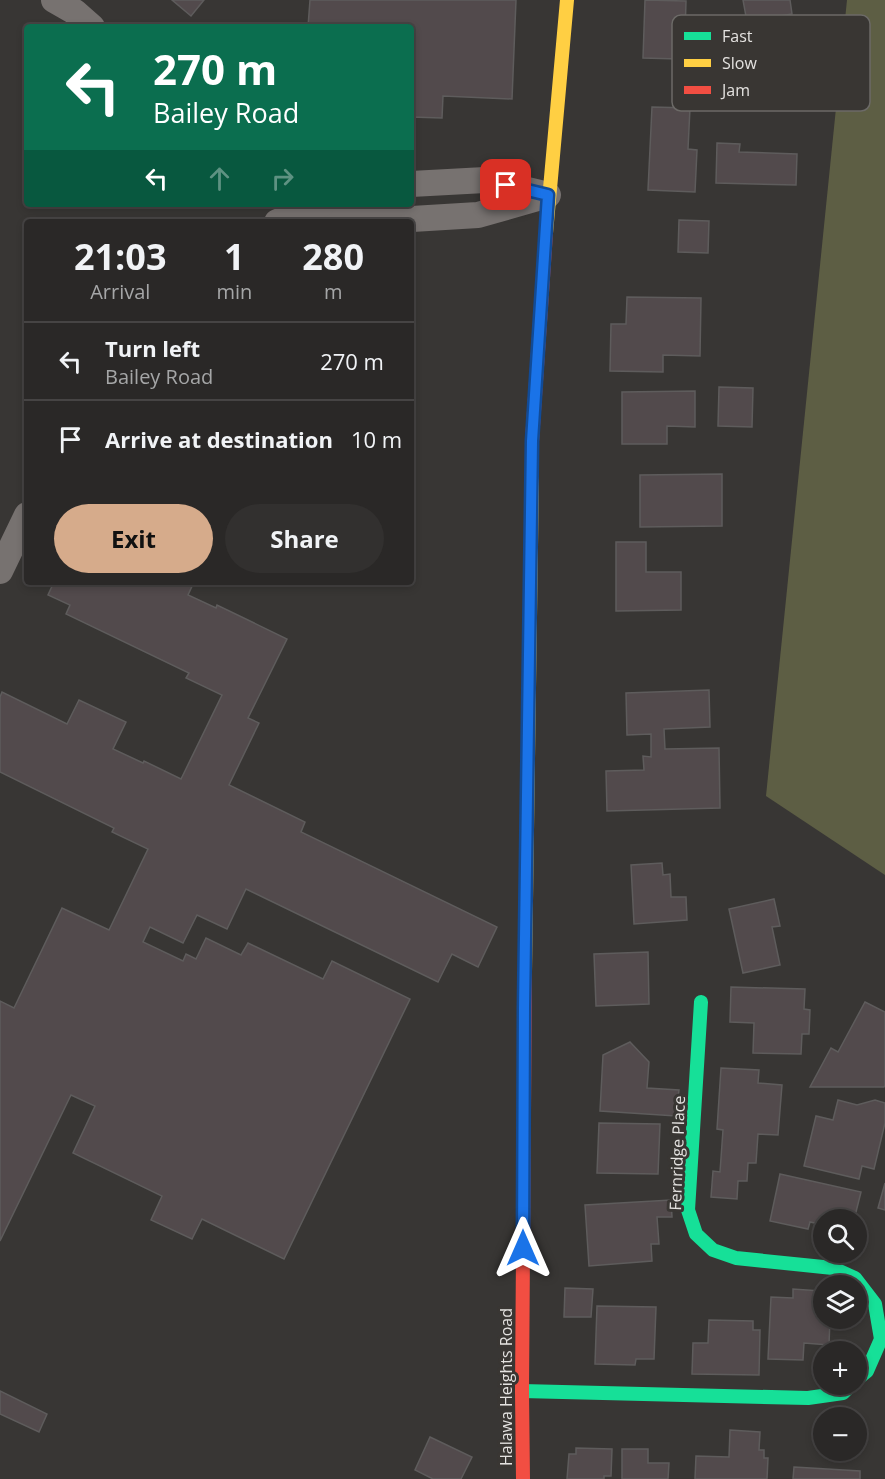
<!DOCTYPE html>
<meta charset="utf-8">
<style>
body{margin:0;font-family:"Open Sans",sans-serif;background:#32302f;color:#f1f3f6;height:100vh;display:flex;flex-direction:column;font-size:22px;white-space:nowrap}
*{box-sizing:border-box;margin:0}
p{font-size:20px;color:#a5a6a7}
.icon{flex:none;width:33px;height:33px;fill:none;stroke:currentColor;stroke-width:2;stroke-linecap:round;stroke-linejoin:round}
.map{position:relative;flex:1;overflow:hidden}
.details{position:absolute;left:24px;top:219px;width:390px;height:366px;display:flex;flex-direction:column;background:#2a2827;border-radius:6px;box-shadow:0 3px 9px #0003,0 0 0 2px #464444}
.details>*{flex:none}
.guide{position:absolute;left:24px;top:24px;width:390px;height:183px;border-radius:6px;box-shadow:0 3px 9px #0003,0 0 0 2px #464444;background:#0b6e4f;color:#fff;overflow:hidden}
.fabs{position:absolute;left:813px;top:1209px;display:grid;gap:12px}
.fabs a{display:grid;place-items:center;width:54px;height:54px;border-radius:50%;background:#2a2827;box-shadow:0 3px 9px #0003,0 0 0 2px #464444;font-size:30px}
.pin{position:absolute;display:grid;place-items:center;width:51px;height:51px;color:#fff;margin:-26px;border-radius:12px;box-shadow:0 3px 9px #0006}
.me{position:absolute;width:66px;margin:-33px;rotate:0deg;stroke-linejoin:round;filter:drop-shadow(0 0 4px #0008)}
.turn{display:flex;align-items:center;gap:21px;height:126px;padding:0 30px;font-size:27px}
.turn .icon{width:78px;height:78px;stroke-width:2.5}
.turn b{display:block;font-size:42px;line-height:51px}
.lanes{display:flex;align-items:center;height:57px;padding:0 30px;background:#0003;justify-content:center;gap:30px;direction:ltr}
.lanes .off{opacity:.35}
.eta{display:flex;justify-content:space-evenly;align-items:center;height:102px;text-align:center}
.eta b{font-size:36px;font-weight:700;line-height:42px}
.cta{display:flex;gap:12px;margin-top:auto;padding:12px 30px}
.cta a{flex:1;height:69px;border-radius:36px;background:#d6ab8b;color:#111;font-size:24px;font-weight:700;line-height:69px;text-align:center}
.cta a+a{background:#32302f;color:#f1f3f6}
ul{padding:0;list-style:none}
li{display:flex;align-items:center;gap:18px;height:78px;padding:0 30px;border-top:2px solid #464444}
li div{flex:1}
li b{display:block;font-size:22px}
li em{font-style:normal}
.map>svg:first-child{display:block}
</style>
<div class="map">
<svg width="885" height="1479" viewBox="0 0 885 1479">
<rect width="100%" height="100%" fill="#383634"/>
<path fill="#5d5e44" d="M847,0H885V875L766,796Z"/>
<g fill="#524a4c" stroke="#5e5c5c" stroke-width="1.5">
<path d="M172,0H204L191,16Z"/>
<path d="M310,0H516L512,99L443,96L442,118L411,117V27H308Z"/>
<path d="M645,0L686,1L685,36H679V59L643,58Z"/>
<path d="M743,0H790L792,14L747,22Z"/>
<path d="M652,107L690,108L688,149L697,150L695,192L648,190Z"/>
<path d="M717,143L740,144L739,152L797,154L796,185L716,183Z"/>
<path d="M679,220L709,221L708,253L678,252Z"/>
<path d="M627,297L701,298L700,356L663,355V372L610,371L611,324H626Z"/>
<path d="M719,387L753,388L752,427L718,426Z"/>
<path d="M695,391V427L667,426V444H622V392Z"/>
<path d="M722,474V526L640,527V475Z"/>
<path d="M616,542H646V572H681V610L616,611Z"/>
<path d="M54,582H194L188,595L216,608L217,605L287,639L248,718L259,723L229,785L305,822L301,832L497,927L478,967L452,954L438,982L246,889L227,929L197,915L183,943L150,927L143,942L183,961L186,954L196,959L206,938L241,955L248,943L323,979L332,961L410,999L284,1259L202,1219L192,1239L151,1220L162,1196L73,1153L95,1106L71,1095L0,1241V1001L14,1008L62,908L109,930L148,849L112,832L114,828L0,772V697L2,692L67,724L79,700L126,722L113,749L143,763L144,761L181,779L222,695L186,678L189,673L66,614L70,605L48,595Z"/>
<path d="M709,690L710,727L664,729L665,749L719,748L720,808L607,811L606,771L644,770L643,756L651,757V734L627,735L626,693Z"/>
<path d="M662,863L663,875L670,874L671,897H686L687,920L634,924L631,865Z"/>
<path d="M774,899L780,926L772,927L780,965L743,973L729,909Z"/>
<path d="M648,952L649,1004L596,1006L594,954Z"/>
<path d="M731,987L805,989L804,1009L810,1010L809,1034H802L801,1054L753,1053L754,1023L730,1022Z"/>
<path d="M865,1002L885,1012V1085L884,1087H810L831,1048L838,1052Z"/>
<path d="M630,1042L649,1062L647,1088L679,1090L676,1116L600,1111L603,1055Z"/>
<path d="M721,1068L759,1070L758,1083L782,1085L778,1135L758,1134L756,1163H748L747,1181H738L737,1199L711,1197L713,1171L720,1172L723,1130L717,1129Z"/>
<path d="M838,1100L857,1105L875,1100L885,1103V1123L874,1169L862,1166L859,1179L804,1166L816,1116L833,1120Z"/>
<path d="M599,1123L660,1124L658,1174L597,1173Z"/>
<path d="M780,1174L861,1192L854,1220H824V1225L810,1222L808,1229L770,1221Z"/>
<path d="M885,1183V1210L878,1208Z"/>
<path d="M671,1200L672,1217H657L659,1244H651L652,1261L589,1266L585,1205Z"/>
<path d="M822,1285L838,1286H824V1318H830L829,1345L804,1343L803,1360L768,1359L771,1297L793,1298V1289L821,1291Z"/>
<path d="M565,1288L593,1289L591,1317H564Z"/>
<path d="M597,1306L656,1307L654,1359H636L635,1365L595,1364Z"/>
<path d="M709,1320L753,1321V1330H760L759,1375L692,1374L693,1343H708Z"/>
<path d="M0,1391L47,1414L39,1432L0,1414Z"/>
<path d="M730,1430L760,1432L759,1450H764V1458H768L767,1479H695L696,1456L729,1457Z"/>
<path d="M430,1437L472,1457L461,1479H433L415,1470Z"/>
<path d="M576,1448L612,1449L611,1476H604V1479H567L569,1454H576Z"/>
<path d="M622,1449H648V1463H669L668,1479H622Z"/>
<path d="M794,1467L860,1471V1479H793Z"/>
</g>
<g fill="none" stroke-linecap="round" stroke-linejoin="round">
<g stroke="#777270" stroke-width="26">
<path d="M54,0L75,12L92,27"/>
<path d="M411,184L485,180L544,194"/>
<path d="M303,204L309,209L379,221L478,215L548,195"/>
<path d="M277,222L322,204"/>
<path d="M0,571L27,515"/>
</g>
<g stroke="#16e098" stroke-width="14">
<path d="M701,1002L688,1210L696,1234L713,1250L736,1258L833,1268L855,1278L875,1304L881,1339L867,1371L856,1380"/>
<path d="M522,1391L808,1398L843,1393L852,1384"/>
</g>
<g stroke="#ffcf43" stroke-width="14">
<path d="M546,233L567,0"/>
<path d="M525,972L532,476"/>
</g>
<g stroke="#f24e42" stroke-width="14">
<path d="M532,476V441L546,233"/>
<path d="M523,1479L522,1391L525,972"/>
</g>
</g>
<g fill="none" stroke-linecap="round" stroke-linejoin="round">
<g stroke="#114b97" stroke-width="15">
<path id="route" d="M506,185L548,195L532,441L524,1008L523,1248"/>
</g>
<use href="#route" stroke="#1a73e8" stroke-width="10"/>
</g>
<g text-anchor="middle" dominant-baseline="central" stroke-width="6" stroke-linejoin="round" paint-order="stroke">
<g font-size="16" fill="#e4e2e0" stroke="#393633">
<text transform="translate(677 1153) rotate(-88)">Fernridge Place</text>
<text transform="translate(506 1387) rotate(-90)">Halawa Heights Road</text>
</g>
</g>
<rect x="672" y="15" width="198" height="96" rx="9" fill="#393633" stroke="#6c6a67" stroke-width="1.5"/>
<rect x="684" y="32" width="27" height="8" fill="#16e098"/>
<rect x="684" y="59" width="27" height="8" fill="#ffcf43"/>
<rect x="684" y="86" width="27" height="8" fill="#f24e42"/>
<g font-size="16" fill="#e4e2e0">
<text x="722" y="42">Fast</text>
<text x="722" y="69">Slow</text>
<text x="722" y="96">Jam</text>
</g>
</svg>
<div class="fabs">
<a><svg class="icon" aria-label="search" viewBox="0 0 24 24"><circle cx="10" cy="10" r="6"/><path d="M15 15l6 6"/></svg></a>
<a><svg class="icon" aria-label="layers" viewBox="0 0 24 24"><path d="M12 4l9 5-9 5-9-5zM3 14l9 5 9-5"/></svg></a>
<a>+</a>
<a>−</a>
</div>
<div class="pin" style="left:506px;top:185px;background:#d93025"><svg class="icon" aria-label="arrive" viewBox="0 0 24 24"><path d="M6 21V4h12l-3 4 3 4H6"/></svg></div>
<svg class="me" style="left:523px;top:1248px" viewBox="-20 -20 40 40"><path d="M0-17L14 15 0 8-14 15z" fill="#1a73e8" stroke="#fff" stroke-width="4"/></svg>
<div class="guide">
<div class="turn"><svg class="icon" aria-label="left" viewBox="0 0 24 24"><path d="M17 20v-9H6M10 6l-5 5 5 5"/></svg><div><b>270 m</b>Bailey Road</div></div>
<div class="lanes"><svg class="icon" aria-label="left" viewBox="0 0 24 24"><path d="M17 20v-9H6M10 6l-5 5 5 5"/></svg><svg class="icon off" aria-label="ahead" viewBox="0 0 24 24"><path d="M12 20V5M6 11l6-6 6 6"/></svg><svg class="icon off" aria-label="right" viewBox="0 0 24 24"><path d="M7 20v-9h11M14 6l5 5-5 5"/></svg></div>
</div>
<section class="details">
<div class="eta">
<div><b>21:03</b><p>Arrival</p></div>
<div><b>1</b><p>min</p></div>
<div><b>280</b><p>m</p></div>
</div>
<ul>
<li><svg class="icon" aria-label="left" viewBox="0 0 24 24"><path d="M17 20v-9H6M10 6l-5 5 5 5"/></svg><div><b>Turn left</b><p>Bailey Road</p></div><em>270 m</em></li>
<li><svg class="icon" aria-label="arrive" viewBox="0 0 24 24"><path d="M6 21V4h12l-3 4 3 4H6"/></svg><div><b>Arrive at destination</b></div><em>10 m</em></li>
</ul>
<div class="cta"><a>Exit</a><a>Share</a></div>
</section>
</div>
